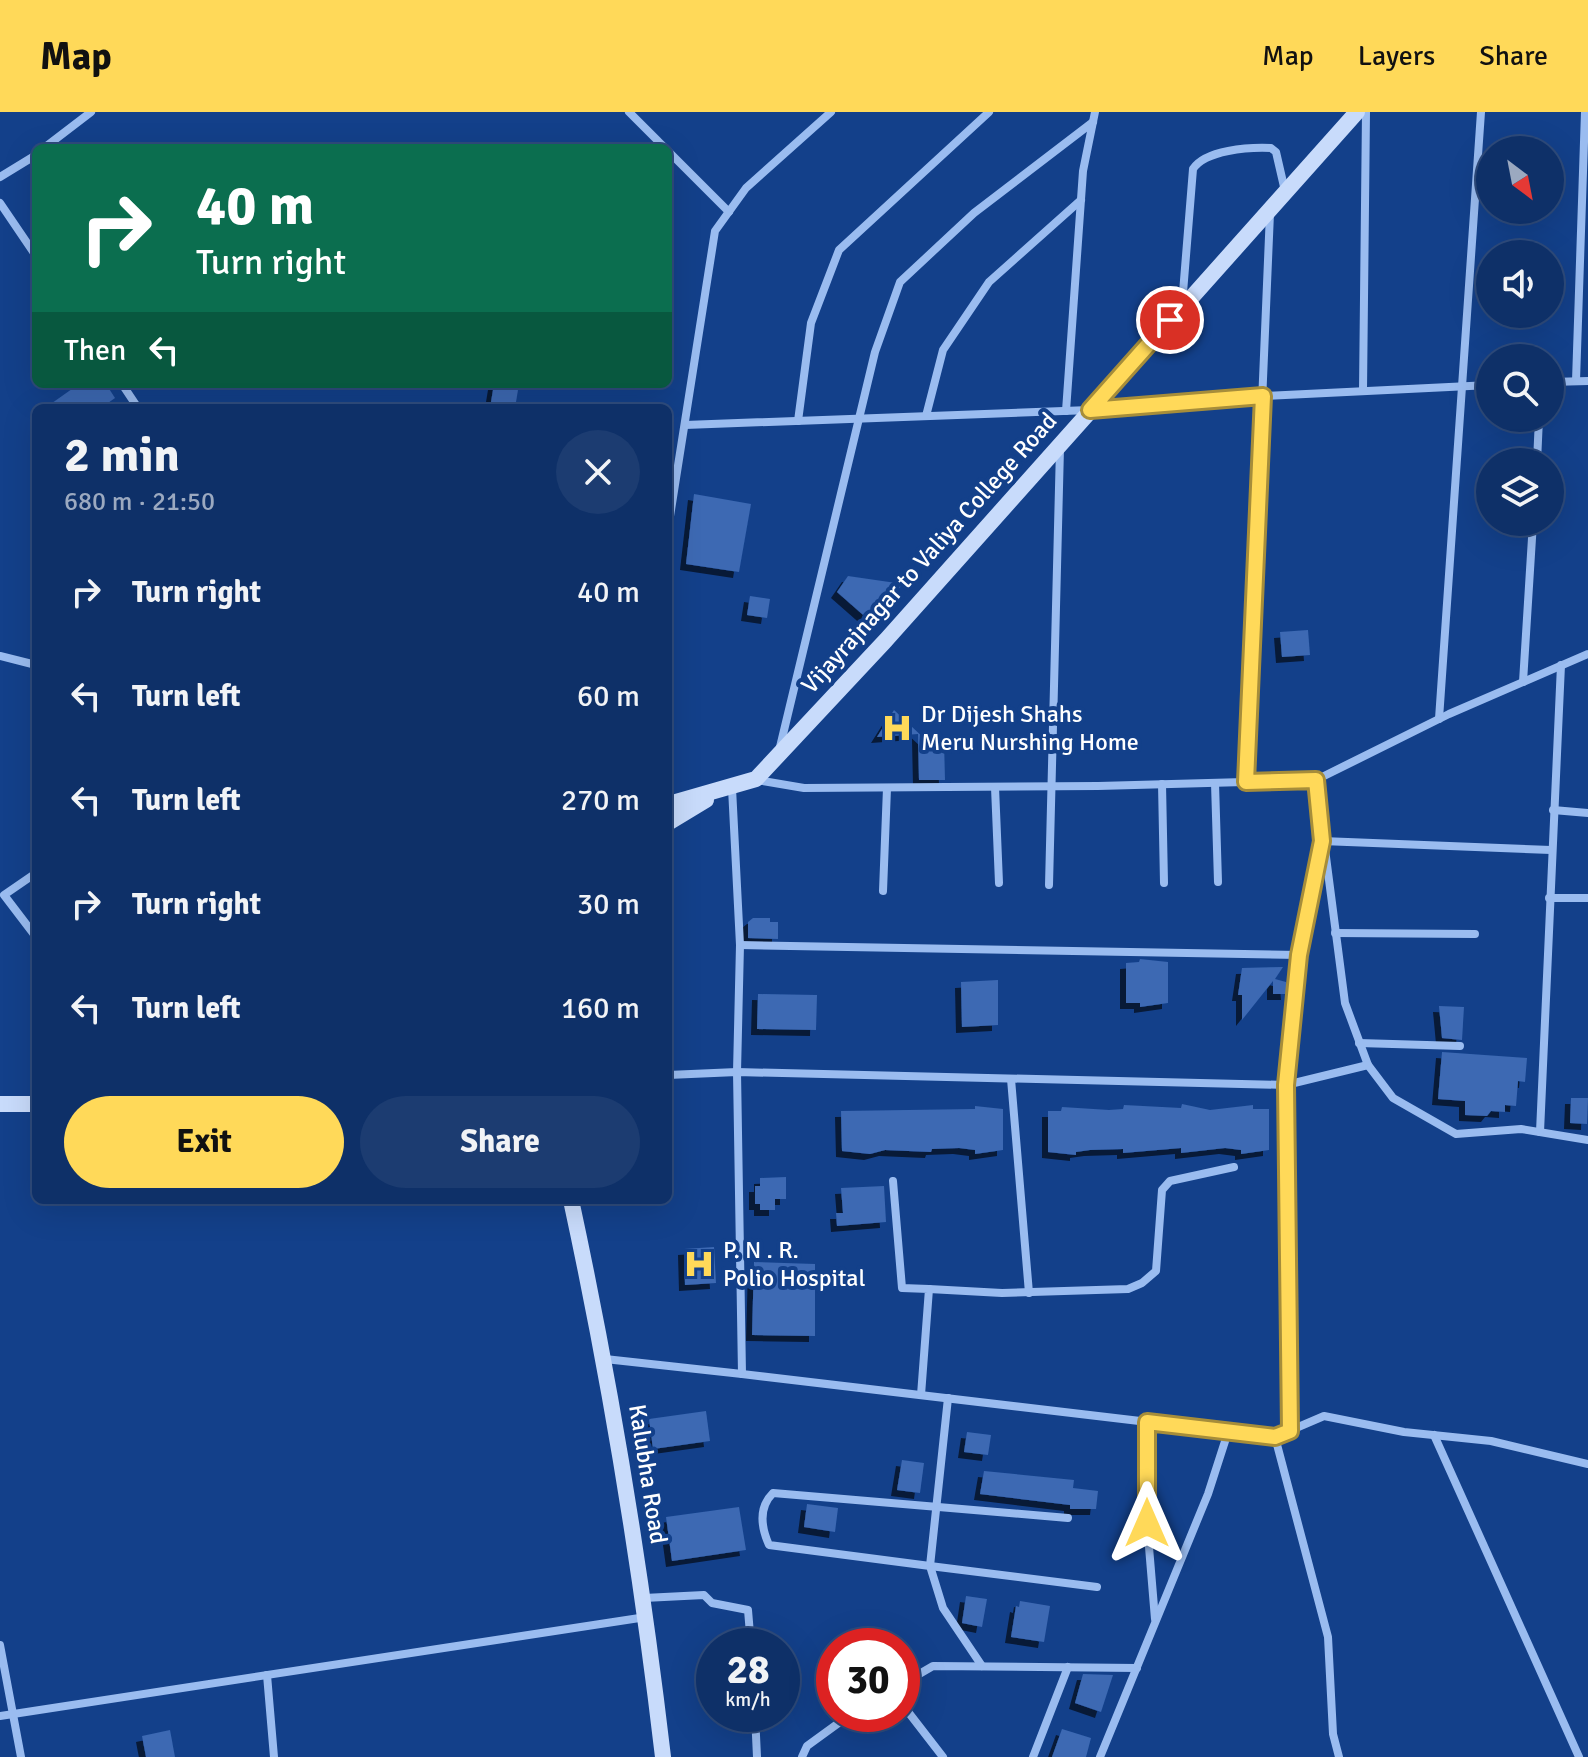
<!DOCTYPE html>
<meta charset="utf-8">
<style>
body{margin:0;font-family:Signika,sans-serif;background:#1c3c71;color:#f1f3f6;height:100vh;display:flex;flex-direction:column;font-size:30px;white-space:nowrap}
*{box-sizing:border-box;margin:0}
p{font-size:26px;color:#9ba9c0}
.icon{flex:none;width:44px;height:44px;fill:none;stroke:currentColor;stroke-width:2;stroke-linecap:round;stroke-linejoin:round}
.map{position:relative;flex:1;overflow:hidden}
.side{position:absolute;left:32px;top:292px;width:640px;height:800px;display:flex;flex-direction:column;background:#0e3068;border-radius:12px;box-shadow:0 8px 32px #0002,0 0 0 2px #2e4b7c}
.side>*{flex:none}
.top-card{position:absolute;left:32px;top:32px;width:640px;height:244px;border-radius:12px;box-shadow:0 8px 32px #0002,0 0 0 2px #2e4b7c;background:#0b6e4f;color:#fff;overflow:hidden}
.needle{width:52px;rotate:148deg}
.tools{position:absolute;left:1476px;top:24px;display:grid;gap:16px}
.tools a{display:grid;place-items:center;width:88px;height:88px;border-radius:50%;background:#0e3068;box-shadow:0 8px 32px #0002,0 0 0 2px #2e4b7c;font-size:40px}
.speed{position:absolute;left:696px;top:1516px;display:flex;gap:16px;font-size:40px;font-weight:700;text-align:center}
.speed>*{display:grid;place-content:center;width:104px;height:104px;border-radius:50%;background:#0e3068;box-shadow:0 8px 32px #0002,0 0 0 2px #2e4b7c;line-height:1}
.speed small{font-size:20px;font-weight:400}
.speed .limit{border:12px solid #d22;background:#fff;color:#111}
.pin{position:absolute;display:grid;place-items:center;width:68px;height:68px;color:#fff;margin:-34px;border:4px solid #fff;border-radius:50%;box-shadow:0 2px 8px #0007}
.me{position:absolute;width:88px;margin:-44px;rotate:0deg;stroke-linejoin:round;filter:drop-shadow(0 0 6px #0008)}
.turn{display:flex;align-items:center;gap:28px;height:168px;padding:0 32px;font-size:36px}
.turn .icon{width:104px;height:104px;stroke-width:2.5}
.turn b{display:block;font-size:56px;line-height:68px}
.then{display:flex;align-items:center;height:76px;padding:0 32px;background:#0003;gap:16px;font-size:30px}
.round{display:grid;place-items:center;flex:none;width:84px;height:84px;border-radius:42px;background:#1c3c71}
.summary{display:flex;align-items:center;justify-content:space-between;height:136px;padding:0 32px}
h1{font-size:48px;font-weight:700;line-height:60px}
.action{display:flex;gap:16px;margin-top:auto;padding:16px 32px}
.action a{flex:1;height:92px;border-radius:48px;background:#ffd959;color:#111;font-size:32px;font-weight:700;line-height:92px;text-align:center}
.action a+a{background:#1c3c71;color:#f1f3f6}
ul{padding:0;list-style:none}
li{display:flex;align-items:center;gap:24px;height:104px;padding:0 32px}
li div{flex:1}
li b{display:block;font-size:30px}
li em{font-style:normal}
header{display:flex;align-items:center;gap:48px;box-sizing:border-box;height:112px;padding:0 40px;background:#ffd959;color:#111}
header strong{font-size:38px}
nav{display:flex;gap:44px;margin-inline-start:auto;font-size:28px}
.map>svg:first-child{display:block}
</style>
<header>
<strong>Map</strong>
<nav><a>Map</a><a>Layers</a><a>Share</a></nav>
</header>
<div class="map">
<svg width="1588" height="1645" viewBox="0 0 1588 1645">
<defs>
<filter id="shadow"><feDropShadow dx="-6" dy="6" stdDeviation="0" flood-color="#0009"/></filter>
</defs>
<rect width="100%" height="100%" fill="#13408a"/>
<g fill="#3c69b3" filter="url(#shadow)">
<path d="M79,272H106L115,286L101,296H45Z"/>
<path d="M494,272H519L515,296H490Z"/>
<path d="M694,382L751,392L739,460L686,452Z"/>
<path d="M848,464L903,472L870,509L837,480Z"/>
<path d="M750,484L770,487L767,506L747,503Z"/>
<path d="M1308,518L1310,543L1282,545L1280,520Z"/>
<path d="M894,598L927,629H944L945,668H919L918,622L877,625Z"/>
<path d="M753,806H770V810H778V827L748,826V810Z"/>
<path d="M1140,847L1168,850V891L1140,895V891H1126V851L1139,850Z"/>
<path d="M1283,855L1275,867L1286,870L1287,882H1273V869L1242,908V883H1238L1242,856Z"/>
<path d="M998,868V913L962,915L961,870Z"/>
<path d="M758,882L817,883L816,918L757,917Z"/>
<path d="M1439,894L1464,895L1462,928L1442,926Z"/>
<path d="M1442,940L1527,946L1525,970L1518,969L1516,994L1505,993V1000L1491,999L1487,1004L1465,1003V989L1438,987Z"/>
<path d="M1571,986H1588L1587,1012L1570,1011Z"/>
<path d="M1182,992L1210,998L1253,993V997H1269V1038L1241,1042V1038L1225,1036L1181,1041V1036L1123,1041V1037L1090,1038L1076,1040V1043L1048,1040V999H1061L1062,995L1109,998L1123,997L1124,993L1181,996Z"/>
<path d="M975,994L1003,997V1038L975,1042V1038L959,1036L932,1037L931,1040L885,1038L870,1042L842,1039L841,999L975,997Z"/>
<path d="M786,1065V1087H775V1098H760V1092H755V1074H760V1066Z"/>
<path d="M884,1074L886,1110L837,1114L836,1101H843L841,1076Z"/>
<path d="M714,1135L716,1171L685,1173L684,1137Z"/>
<path d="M754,1150L815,1152V1224L752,1223Z"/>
<path d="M706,1299L710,1329L653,1337L649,1307Z"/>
<path d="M967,1320L991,1323L988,1343L964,1340Z"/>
<path d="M902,1348L924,1351L920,1381L897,1378Z"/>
<path d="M984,1359L1074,1368L1073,1376L1098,1379L1096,1397H1070V1393L980,1382Z"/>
<path d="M807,1392L838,1396L835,1420L804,1415Z"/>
<path d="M739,1395L746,1438L672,1449L666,1405Z"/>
<path d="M966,1484L987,1487L982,1515L962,1511Z"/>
<path d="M1020,1489L1050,1494L1044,1530L1011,1525L1016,1494L1019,1495Z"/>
<path d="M1083,1562L1113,1563L1101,1600L1075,1591Z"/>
<path d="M1062,1617L1091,1626L1086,1645H1052Z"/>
<path d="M170,1618L175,1645H146L142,1624Z"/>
</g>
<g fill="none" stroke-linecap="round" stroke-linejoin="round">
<g stroke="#9abcf0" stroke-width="8">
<path d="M629,0L665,36"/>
<path d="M44,36L91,0"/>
<path d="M668,39L729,100"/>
<path d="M0,65L36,43"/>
<path d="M0,91L36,144"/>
<path d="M1182,193L1193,57C1205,38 1249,35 1271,36L1276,40L1285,79"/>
<path d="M1576,269L1585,0"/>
<path d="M1550,270L1588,269"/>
<path d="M122,272L138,296"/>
<path d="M1363,279L1366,0"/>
<path d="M1066,299L1083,59L1095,0"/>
<path d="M926,304L943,238L989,170L1081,88"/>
<path d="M798,309L811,211L839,138L989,0"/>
<path d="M685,313L1090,298L1263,284L1490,273"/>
<path d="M1537,350L1539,306"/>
<path d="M668,417L715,119L746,76L831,0"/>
<path d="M0,544L36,553"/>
<path d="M1523,570L1533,410"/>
<path d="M1439,607L1481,0"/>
<path d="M780,635L875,240L900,170L974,101L1093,10"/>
<path d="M757,668L804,676L1098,674L1316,668L1449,602L1588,542"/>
<path d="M1316,668L1345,891L1368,953L1393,986L1456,1022L1521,1017L1588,1028"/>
<path d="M1246,670L1270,101"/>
<path d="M1215,671L1218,770"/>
<path d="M1162,672L1164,771"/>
<path d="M995,675L999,771"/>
<path d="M1553,698L1588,701"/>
<path d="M36,761L4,783L36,825"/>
<path d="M1049,773L1060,336"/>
<path d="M883,779L887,676"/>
<path d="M1549,786H1588"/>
<path d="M1335,821L1475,822"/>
<path d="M740,833L1299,843"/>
<path d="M1359,931L1460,934"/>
<path d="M668,963L737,960L1286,973L1368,953"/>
<path d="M1011,967L1029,1181"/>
<path d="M1540,1020L1561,553"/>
<path d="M893,1069L902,1176L929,1177L921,1283"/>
<path d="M929,1177L1002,1181L1128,1177L1142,1171L1156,1159L1162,1078L1170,1069L1234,1055"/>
<path d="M605,1247L742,1262L737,960L740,833L732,676"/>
<path d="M742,1262L1275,1325L1324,1304L1404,1320L1491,1329L1588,1352"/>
<path d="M948,1286L930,1454L1097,1475"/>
<path d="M1147,1310V1411L1155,1507"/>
<path d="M1290,1319L1286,973L1299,843L1322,729L1551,738"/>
<path d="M1434,1323L1579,1645"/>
<path d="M1275,1325L1328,1525L1333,1622L1339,1645"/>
<path d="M644,1486L704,1483L712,1491L748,1498L751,1534"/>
<path d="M0,1533L21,1645"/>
<path d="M982,1554L943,1496L930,1454L769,1433C761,1415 758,1396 773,1381L1068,1406"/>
<path d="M267,1563L274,1645"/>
<path d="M902,1572L933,1554L1137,1556"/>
<path d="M902,1592L943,1645"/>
<path d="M755,1602L757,1645"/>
<path d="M0,1604L646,1505"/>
<path d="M802,1645L807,1634L851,1602"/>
<path d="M1033,1645L1068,1555"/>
<path d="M1100,1645L1208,1382L1228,1320"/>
</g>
<g stroke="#c8dbfb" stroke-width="16">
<path d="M669,692L756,667L886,528L1357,0"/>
<path d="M668,711L706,688"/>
<path d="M0,992H36"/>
<path d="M571,1088C611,1273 641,1457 663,1645"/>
</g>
</g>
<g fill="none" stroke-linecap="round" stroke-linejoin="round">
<g stroke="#a68d3a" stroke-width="20">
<path id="route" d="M1147,1411V1310L1275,1325L1290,1319L1286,973L1299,843L1322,729L1316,668L1246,670L1263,284L1090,298L1170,208"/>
</g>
<use href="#route" stroke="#ffd959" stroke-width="14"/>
</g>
<defs>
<g id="hospital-bare" transform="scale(2.4)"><path d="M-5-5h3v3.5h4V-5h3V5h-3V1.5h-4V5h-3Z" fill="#ffd959" stroke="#13408a" stroke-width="2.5" paint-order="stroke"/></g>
</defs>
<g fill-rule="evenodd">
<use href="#hospital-bare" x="897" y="616"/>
<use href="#hospital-bare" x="699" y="1152"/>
</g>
<g text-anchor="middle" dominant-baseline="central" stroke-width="8" stroke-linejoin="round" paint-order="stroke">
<g font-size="24" fill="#fff" stroke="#13408a">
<text transform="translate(929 441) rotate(-48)">Vijayrajnagar to Valiya College Road</text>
<text transform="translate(648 1362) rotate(81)">Kalubha Road</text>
</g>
<g font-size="24" fill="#fff" stroke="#13408a" text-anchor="start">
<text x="921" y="602">Dr Dijesh Shahs<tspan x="921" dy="28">Meru Nurshing Home</tspan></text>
<text x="723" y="1138">P. N . R.<tspan x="723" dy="28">Polio Hospital</tspan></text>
</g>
</g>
</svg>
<div class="tools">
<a><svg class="needle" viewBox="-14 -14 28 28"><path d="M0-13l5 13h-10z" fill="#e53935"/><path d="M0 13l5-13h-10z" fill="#9ba9c0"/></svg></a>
<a><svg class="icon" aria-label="sound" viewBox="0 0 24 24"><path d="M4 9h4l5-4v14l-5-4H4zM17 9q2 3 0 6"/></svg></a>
<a><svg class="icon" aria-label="search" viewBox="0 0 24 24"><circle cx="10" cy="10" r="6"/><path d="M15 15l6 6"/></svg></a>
<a><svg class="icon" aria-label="layers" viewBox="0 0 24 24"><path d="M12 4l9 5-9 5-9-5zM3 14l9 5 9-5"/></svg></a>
</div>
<div class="speed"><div>28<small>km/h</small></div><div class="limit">30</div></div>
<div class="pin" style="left:1170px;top:208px;background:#d93025"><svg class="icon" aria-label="arrive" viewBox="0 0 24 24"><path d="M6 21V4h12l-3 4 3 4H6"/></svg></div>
<svg class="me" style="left:1147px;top:1411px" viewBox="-20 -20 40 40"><path d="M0-17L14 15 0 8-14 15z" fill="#ffd959" stroke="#fff" stroke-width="4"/></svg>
<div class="top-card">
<div class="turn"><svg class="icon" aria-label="right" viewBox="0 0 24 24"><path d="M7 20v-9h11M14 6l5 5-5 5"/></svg><div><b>40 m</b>Turn right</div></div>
<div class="then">Then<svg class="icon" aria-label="left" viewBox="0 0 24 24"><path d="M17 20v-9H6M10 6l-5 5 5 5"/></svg></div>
</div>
<section class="side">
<div class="summary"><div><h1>2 min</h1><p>680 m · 21:50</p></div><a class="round"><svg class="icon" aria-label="close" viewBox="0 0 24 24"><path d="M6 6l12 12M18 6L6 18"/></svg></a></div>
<ul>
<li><svg class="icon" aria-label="right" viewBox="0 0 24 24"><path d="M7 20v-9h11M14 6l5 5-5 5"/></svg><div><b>Turn right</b></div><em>40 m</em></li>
<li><svg class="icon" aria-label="left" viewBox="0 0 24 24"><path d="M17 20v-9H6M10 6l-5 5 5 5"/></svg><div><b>Turn left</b></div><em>60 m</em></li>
<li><svg class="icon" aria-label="left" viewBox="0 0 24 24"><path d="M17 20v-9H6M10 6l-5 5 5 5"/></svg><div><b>Turn left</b></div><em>270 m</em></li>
<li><svg class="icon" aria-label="right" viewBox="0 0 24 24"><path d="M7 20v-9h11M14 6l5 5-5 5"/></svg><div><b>Turn right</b></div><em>30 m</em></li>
<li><svg class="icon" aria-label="left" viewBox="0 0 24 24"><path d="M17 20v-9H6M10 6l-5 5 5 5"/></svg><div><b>Turn left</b></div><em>160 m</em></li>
</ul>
<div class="action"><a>Exit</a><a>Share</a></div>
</section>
</div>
